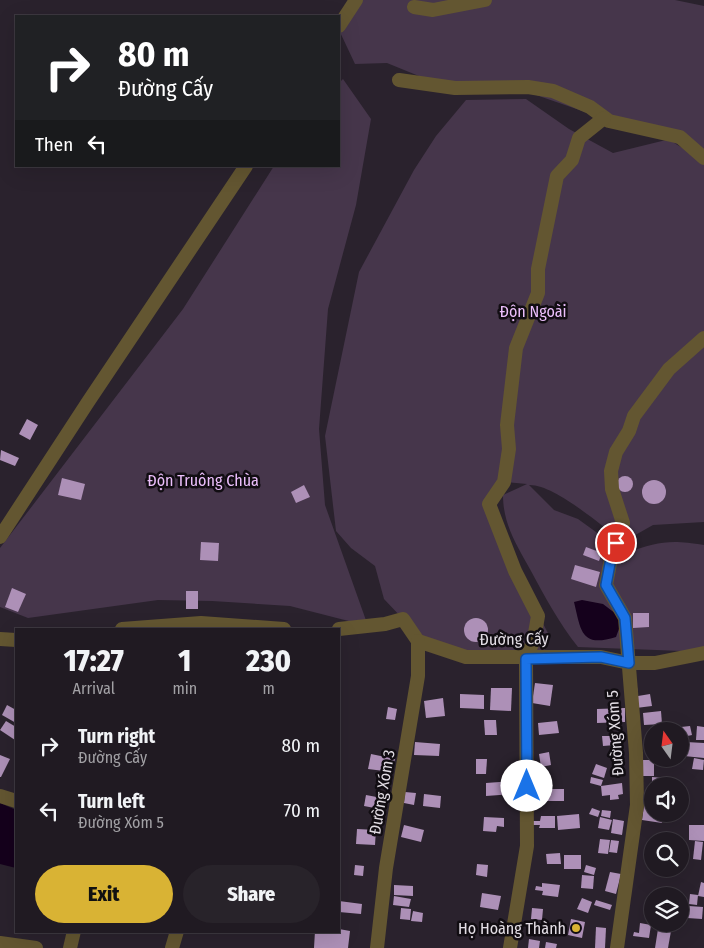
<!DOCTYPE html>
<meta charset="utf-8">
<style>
body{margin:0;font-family:"Fira Sans Condensed",sans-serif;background:#28232a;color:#f1f3f6;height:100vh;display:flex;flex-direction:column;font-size:19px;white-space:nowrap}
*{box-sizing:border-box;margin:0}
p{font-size:16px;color:#a2a1a5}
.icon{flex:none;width:28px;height:28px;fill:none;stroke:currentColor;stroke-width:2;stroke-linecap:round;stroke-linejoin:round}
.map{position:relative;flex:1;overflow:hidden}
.side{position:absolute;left:15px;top:628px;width:325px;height:305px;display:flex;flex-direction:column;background:#201a22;border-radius:0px;box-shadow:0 5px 20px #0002,0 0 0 1px #3d3840}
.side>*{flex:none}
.hud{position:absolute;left:15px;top:15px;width:325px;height:152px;border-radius:0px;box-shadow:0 5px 20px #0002,0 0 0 1px #3d3840;background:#202124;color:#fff;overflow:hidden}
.needle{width:32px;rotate:346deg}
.fabs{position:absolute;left:644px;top:722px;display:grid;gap:10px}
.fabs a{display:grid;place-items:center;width:45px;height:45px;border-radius:50%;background:#201a22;box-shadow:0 5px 20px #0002,0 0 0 1px #3d3840;font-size:25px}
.pin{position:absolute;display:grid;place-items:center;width:42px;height:42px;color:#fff;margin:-21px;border:2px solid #fff;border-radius:50%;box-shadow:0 1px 5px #0007}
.me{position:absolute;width:55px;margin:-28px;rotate:0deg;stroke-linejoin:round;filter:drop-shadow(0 0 4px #0008)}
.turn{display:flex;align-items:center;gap:18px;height:105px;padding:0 20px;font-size:22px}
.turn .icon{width:65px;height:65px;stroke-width:2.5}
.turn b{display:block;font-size:35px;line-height:42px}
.then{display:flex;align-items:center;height:48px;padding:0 20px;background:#0003;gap:10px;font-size:19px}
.eta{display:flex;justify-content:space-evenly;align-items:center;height:85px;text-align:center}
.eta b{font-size:30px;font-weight:800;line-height:35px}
.primary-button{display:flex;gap:10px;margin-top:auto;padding:10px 20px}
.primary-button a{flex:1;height:58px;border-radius:30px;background:#d9b334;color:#111;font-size:20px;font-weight:800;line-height:58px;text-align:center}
.primary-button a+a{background:#28232a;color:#f1f3f6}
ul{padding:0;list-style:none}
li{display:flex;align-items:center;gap:15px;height:65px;padding:0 20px}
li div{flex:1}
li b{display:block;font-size:19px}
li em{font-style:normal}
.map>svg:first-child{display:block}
</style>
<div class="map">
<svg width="704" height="948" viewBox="0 0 704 948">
<rect width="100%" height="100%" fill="#2a222d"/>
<g fill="#46364b">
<path d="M356,0H675L704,6V156L697,150L674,143L704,160V522L653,525L623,542C602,526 554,484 529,485L554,510L578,519L625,553C659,542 668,539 704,545V648L682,651L578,647C559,623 545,597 531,571C517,545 503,525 503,495L527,484L504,482L489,504L515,571L549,635L543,657H466L418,641L403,619L384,599L375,566L351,548L336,531L325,436L359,272L414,170L436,136L466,100L526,99L569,129L613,153L666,140L513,87L441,85L387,63L355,64L339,30Z"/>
<path d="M343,79L371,119L356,205L328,309L319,429L325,505L368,626L290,606L212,601L158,600L28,618L0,607V548L183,309L274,166H339V83Z"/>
</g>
<g fill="#15011c">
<path d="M582,600L603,604L620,617V626L616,637C581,648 581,631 574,602Z"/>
<path d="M0,803L16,810V868L0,864Z"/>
</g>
<g fill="#ad90b7">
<path d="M27,419L38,425L30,440L19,434Z"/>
<path d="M1,450L19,458L15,466L0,460Z"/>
<circle cx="625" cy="484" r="8"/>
<path d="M62,478L85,484L81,500L58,495Z"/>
<circle cx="654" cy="492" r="12"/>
<path d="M304,485L310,497L296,503L291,492Z"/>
<path d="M201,542L219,543L218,561L200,560Z"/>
<path d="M586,547L602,553L599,561L583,555Z"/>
<path d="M575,565L600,572L596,587L571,579Z"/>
<path d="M12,588L26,594L18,612L5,607Z"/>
<rect x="186" y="591" width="12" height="18"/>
<path d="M633,613H649V627L633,628Z"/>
<circle cx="476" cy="630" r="12"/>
<path d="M535,683L553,685L550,706L532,703Z"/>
<path d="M637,687L638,696L650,694L652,706L636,708Z"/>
<path d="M491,688H512L511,711L490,710Z"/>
<path d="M460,694L484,695V709L460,708Z"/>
<path d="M443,698L445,716L426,718L424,701Z"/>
<path d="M7,705L16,710V723L2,715Z"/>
<path d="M388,707L397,709L395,720L386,719Z"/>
<path d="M625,708V722L597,723V709Z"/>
<path d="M661,711L662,724L644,725L643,713Z"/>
<path d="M484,720H496L497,735H485Z"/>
<path d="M6,721L16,727L15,740L0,730Z"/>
<path d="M557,721L559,733L539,735L538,723Z"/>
<path d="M690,726L692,735L683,737L681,727Z"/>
<path d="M697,726L704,727V740H696Z"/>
<path d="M621,735L622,745H616V736Z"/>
<path d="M602,736H614L615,745L603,746Z"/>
<path d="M415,742L440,744L439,756L414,755Z"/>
<path d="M686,742L704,743V758L684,756Z"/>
<path d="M549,752L551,765L541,767L539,754Z"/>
<path d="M371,754L395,759L392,772L368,769Z"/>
<path d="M0,755L10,759L1,777H0Z"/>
<path d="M694,758L704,760L703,770L692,769Z"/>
<path d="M476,759H487L486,774H476Z"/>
<path d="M638,760H654V776H639Z"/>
<path d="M596,764L607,768L604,778L592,774Z"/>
<path d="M591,777L603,780L601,786L622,783L623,794L618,795L619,799L610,800V795L602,796L601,786L590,783Z"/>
<path d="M652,777L663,778V786H652Z"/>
<rect x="663" y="779" width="8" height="7"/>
<path d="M512,781L513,794L486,796V783Z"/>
<rect x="547" y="789" width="17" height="12"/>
<path d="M405,792L416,793L414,805L404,803Z"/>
<path d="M424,794L441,796L440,808L423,806Z"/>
<path d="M366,795L382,798L380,809L364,806Z"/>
<path d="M644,806L652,807V814H663L662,823L642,820Z"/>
<path d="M592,808L600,811L598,817L589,814Z"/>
<path d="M602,810L611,811L610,818L601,816Z"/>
<path d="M579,814L580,828L558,830L557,816Z"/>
<path d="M541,816H555V828H539L540,825H533V821H540Z"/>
<path d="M484,817L504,818V827L497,826L496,832L483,831Z"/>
<path d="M600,817L612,820L609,830L598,828Z"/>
<path d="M613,819L624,821L622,835L611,833Z"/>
<path d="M404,825L424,830L421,842L401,837Z"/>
<path d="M689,825H704V841L689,840Z"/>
<path d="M357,829L376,830L375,845L356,844Z"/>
<path d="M600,839L610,840L608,854L598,853Z"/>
<path d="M611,840L619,841L617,853L609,852Z"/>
<path d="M695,841L703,842L701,860L693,859Z"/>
<path d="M560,853L561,864H547L546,854Z"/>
<rect x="564" y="855" width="17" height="14"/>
<path d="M477,864L488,865L487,877L476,875Z"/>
<path d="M355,865L364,866L363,876L354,875Z"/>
<path d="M586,865L596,868L594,875L584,872Z"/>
<path d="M610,872L621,874L616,894L605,891Z"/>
<path d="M582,875L594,876L593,889L581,888Z"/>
<path d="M701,882L704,883V897L698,896Z"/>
<path d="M542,883L560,885L558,897L542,895L543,891L535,890L536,886L542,887Z"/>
<path d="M394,885L413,886V896L394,895Z"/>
<path d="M482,893L501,896L498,910L480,907Z"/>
<path d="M690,894L698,895L697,905L689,904Z"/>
<path d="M394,896L411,899L409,907L393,905Z"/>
<path d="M582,898L592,902L588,913L577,909Z"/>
<path d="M596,900L612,905L610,910L594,905Z"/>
<path d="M339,901L362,904L361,914L339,912Z"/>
<path d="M689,906L703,907L702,919L687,918Z"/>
<path d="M401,908L411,909L410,920L400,919Z"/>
<path d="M532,908L543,909L542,920L531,919Z"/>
<path d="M413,911L423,913L422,922L411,921Z"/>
<path d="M571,919L585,922L582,938L568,935Z"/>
<path d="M640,923L651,925L649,938L633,936L634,932L639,933Z"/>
<path d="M596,927L606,928L605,948H595Z"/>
<path d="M339,929L350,931L348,948H314L315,931H339Z"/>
<path d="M658,929L671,931L668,948H655Z"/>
<path d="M529,939L540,941L539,948H528Z"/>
<path d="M546,942L557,944L556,948H545Z"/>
</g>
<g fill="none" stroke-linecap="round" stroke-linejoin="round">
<g stroke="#635631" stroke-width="14">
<path d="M414,7L433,10L485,0"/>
<path d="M339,26L356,0"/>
<path d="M399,80L455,88L528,87L553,91L590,107L609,121L680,137L704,158"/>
<path d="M0,537L88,402L246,166"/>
<path d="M122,629L201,623L284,629"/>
<path d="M339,629L385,624L403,619L418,641L466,657H601L629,663H655L704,653"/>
<path d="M0,639L16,640"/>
<path d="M0,796L16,801"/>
<path d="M0,943L36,948"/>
<path d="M70,948L74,931"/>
<path d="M172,948L177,931"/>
<path d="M377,948L386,868L418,676V641"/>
<path d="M510,948L527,846L526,659L534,639L538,616L515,571L489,504L504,482L509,449L507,425L516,348L538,293V269L557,176L572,160L579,138L604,118"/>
<path d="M617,948L637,805L636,753L625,618L606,585L612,553L623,523L612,489L611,471L616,452L629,431L634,416L669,369L704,338"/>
</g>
</g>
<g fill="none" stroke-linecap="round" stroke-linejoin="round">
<g stroke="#114b97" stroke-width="12">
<path id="route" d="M527,786L526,659L601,657L629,663L625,618L606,585L612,553L616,543"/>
</g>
<use href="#route" stroke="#1a73e8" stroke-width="9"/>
</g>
<circle fill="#d9b334" stroke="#110d12" stroke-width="2" cx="576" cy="928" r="5"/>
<g text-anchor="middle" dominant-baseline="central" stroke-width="5" stroke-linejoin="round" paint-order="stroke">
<g font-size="16" fill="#ecbffc" stroke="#110d12">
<text x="533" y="311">Độn Ngoài</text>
<text x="203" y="480">Độn Truông Chùa</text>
</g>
<g font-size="16" fill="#e3dee5" stroke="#110d12">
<text transform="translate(514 639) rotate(-1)">Đường Cấy</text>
<text transform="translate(615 733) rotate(-94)">Đường Xóm 5</text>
<text transform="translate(382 792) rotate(-80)">Đường Xóm 3</text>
</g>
<g font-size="16" fill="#e3dee5" stroke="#110d12" text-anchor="end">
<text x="566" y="928">Họ Hoàng Thành</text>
</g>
</g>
</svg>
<div class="fabs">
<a><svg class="needle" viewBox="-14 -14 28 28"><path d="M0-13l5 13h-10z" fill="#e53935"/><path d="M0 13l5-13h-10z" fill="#a2a1a5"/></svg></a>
<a><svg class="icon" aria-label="sound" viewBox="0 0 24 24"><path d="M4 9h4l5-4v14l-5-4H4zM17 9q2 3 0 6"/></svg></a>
<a><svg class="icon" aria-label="search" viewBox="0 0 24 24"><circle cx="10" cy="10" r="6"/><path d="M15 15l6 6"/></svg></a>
<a><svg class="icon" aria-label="layers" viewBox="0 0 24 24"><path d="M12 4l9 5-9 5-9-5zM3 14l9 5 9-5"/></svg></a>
</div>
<div class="pin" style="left:616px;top:543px;background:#d93025"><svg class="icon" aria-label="arrive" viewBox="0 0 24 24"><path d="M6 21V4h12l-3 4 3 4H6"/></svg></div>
<svg class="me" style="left:527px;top:786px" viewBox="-20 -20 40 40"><circle r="19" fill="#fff"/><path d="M0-13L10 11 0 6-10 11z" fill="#1a73e8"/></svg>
<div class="hud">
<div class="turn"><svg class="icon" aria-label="right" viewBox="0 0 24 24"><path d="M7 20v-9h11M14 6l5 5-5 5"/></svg><div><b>80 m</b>Đường Cấy</div></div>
<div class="then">Then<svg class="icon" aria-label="left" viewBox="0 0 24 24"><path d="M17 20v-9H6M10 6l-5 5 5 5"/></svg></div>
</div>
<section class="side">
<div class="eta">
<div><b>17:27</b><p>Arrival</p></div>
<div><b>1</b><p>min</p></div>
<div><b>230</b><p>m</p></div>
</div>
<ul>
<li><svg class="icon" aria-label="right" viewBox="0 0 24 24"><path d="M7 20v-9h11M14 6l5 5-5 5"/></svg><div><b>Turn right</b><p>Đường Cấy</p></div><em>80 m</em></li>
<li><svg class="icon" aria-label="left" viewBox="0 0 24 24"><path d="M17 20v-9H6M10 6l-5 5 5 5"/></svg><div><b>Turn left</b><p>Đường Xóm 5</p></div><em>70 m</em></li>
</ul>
<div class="primary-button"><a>Exit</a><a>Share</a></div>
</section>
</div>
